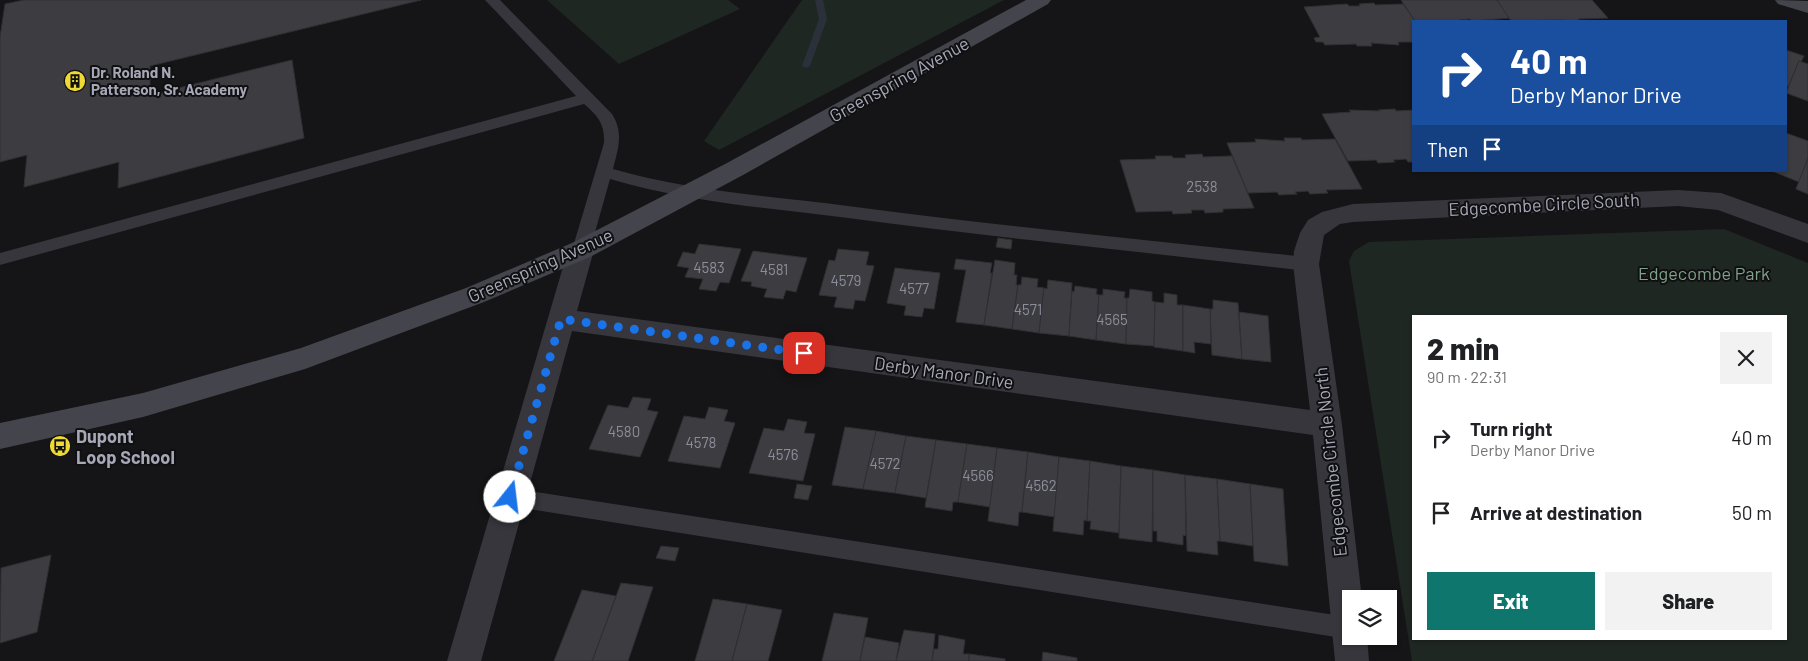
<!DOCTYPE html>
<meta charset="utf-8">
<style>
body{margin:0;font-family:Barlow,sans-serif;background:#f2f2f2;color:#202124;height:100vh;display:flex;flex-direction:column;font-size:19px;white-space:nowrap}
*{box-sizing:border-box;margin:0}
p{font-size:16px;color:#757577}
.icon{flex:none;width:28px;height:28px;fill:none;stroke:currentColor;stroke-width:2;stroke-linecap:round;stroke-linejoin:round}
.map{position:relative;flex:1;overflow:hidden}
.details{position:absolute;left:1412px;top:315px;width:375px;height:325px;display:flex;flex-direction:column;background:#fff;border-radius:0px;box-shadow:0 1px 4px #0004}
.details>*{flex:none}
.hud{position:absolute;left:1412px;top:20px;width:375px;height:152px;border-radius:0px;box-shadow:0 1px 4px #0004;background:#1a4fa0;color:#fff;overflow:hidden}
.controls{position:absolute;left:1342px;top:590px;display:grid;gap:10px}
.controls a{display:grid;place-items:center;width:55px;height:55px;border-radius:0px;background:#fff;box-shadow:0 1px 4px #0004;font-size:25px}
.pin{position:absolute;display:grid;place-items:center;width:42px;height:42px;color:#fff;margin:-21px;border-radius:10px;box-shadow:0 2px 8px #0006}
.me{position:absolute;width:55px;margin:-28px;rotate:16deg;stroke-linejoin:round;filter:drop-shadow(0 0 4px #0008)}
.turn{display:flex;align-items:center;gap:18px;height:105px;padding:0 15px;font-size:22px}
.turn .icon{width:65px;height:65px;stroke-width:2.5}
.turn b{display:block;font-size:35px;line-height:42px}
.then{display:flex;align-items:center;height:48px;padding:0 15px;background:#0003;gap:10px;font-size:19px}
.round{display:grid;place-items:center;flex:none;width:52px;height:52px;border-radius:0px;background:#f2f2f2}
.headline{display:flex;align-items:center;justify-content:space-between;height:85px;padding:0 15px}
h1{font-size:30px;font-weight:800;line-height:38px}
.primary-button{display:flex;gap:10px;margin-top:auto;padding:10px 15px}
.primary-button a{flex:1;height:58px;border-radius:0px;background:#0f766e;color:#fff;font-size:20px;font-weight:800;line-height:58px;text-align:center}
.primary-button a+a{background:#f2f2f2;color:#202124}
ul{padding:0;list-style:none}
li{display:flex;align-items:center;gap:15px;height:75px;padding:0 15px}
li div{flex:1}
li b{display:block;font-size:19px}
li em{font-style:normal}
.map>svg:first-child{display:block}
</style>
<div class="map">
<svg width="1808" height="661" viewBox="0 0 1808 661">
<rect width="100%" height="100%" fill="#151517"/>
<g fill="#1f2722" fill-rule="evenodd">
<path d="M547,0H728L740,9L619,64Z"/>
<path d="M802,0H1004L719,150L704,141Z"/>
<path d="M1724,229L1808,263V661H1412L1349,261L1354,251L1369,242ZM1414,316H1786V639H1414Z"/>
</g>
<g fill="none" stroke-linecap="round" stroke-linejoin="round">
<path fill="#2b303a" fill-rule="evenodd" d="M815,0H823L827,19L810,66L806,68L802,66L819,19Z"/>
</g>
<g fill="#3d3c41" stroke="#302f33">
<path d="M24,0H421L150,66V95L292,60L304,138L118,188L119,162L24,187L27,155L0,162V37L5,4Z"/>
<path d="M1401,0H1497L1511,18L1472,21L1470,19L1459,20L1460,21H1415Z"/>
<path d="M1497,0H1592L1608,18L1578,19L1580,21H1565L1563,20L1511,21Z"/>
<path d="M1374,3L1375,5L1403,4L1415,21H1414V42H1398L1399,45L1371,43L1372,46H1357L1356,44L1325,45L1323,42H1316L1314,38L1320,37L1304,7L1347,4L1349,6H1360L1359,4Z"/>
<path d="M1786,50L1804,56L1801,62L1799,61L1788,87H1786Z"/>
<path d="M1799,61L1808,64V101L1786,93Z"/>
<path d="M1395,109L1396,111L1414,110V162H1408L1406,159L1393,160L1395,162L1378,163L1376,160L1348,161L1322,114L1351,112L1349,110L1380,111L1378,110Z"/>
<path d="M1786,133L1808,141V158L1799,182L1772,171H1786Z"/>
<path d="M1284,138H1301L1302,140L1335,139L1362,189L1326,190L1328,193L1310,194L1308,191L1295,192L1297,194L1279,195L1277,192L1248,193L1227,143L1256,142L1255,139L1285,141Z"/>
<path d="M1202,154L1203,157L1232,156L1254,208L1223,209V212L1205,213L1204,210H1191L1192,213L1173,214L1172,211L1136,212L1120,160L1156,159L1155,156H1172L1173,158H1186L1185,155Z"/>
<path d="M1808,158V194L1796,189Z"/>
<path d="M998,238L1012,240L1011,249L996,247Z"/>
<path d="M699,244L741,249L729,283L720,282L716,291L699,289L703,279L685,277L689,268L677,266L683,252L695,254Z"/>
<path d="M838,249L869,252L866,265L874,266L865,301L855,300L853,309L834,307L837,297L819,295L829,260L835,261Z"/>
<path d="M753,251L807,258L796,292L786,290L783,299L764,297L767,289L751,286L752,282L741,281Z"/>
<path d="M956,259L992,263L990,273H992L984,325L956,322L966,270L954,269Z"/>
<path d="M995,260L1015,263L1014,275H1017L1016,285H1018L1012,329L984,325Z"/>
<path d="M895,268L940,273L934,309L924,308L922,317L904,315L906,306L887,303Z"/>
<path d="M1022,277L1038,279L1037,287L1044,288L1039,333L1012,329L1018,285H1021Z"/>
<path d="M1048,280L1072,283L1069,336L1039,333L1044,288L1047,289Z"/>
<path d="M1075,286L1097,289L1096,294L1099,295L1096,340L1069,336L1072,291L1074,292Z"/>
<path d="M1103,289L1125,292L1124,298H1127L1126,344L1096,340L1099,295H1103Z"/>
<path d="M1130,289L1152,292V301L1155,302L1154,346L1126,344L1127,298H1129Z"/>
<path d="M1164,293L1177,295V305H1183V351L1154,347L1155,302L1164,303Z"/>
<path d="M1213,300L1238,303L1242,359L1212,355L1210,309H1213Z"/>
<path d="M1183,305L1210,309L1211,344L1194,342L1195,353L1183,351Z"/>
<path d="M1239,312L1268,316L1271,362L1242,359Z"/>
<path d="M633,397L651,399L647,410L658,412L640,457L589,449L608,405L628,408Z"/>
<path d="M709,407L728,410L724,421L735,423L720,468L668,461L684,416L705,419Z"/>
<path d="M788,419L807,422L804,433L815,434L803,481L749,473L764,428L784,431Z"/>
<path d="M845,427L876,431L863,489L832,485Z"/>
<path d="M876,431L906,436L895,493L863,489Z"/>
<path d="M906,436L936,440L926,498L895,493Z"/>
<path d="M936,440L967,444L958,502H953L952,511L925,507Z"/>
<path d="M967,444L997,448L990,507L958,502Z"/>
<path d="M997,448L1028,452L1022,512H1019L1018,526L988,521Z"/>
<path d="M1028,452L1059,457L1055,517L1022,512Z"/>
<path d="M1059,457L1090,461L1087,521L1084,520L1083,535L1053,531Z"/>
<path d="M1090,461L1121,466L1119,533L1090,529L1091,521H1087Z"/>
<path d="M1121,466L1153,470L1152,542L1119,538Z"/>
<path d="M1153,470L1185,475L1186,536L1183,535V545L1157,541V531H1153Z"/>
<path d="M1185,475L1217,479L1220,541H1217L1218,555L1187,551Z"/>
<path d="M1217,479L1250,484L1253,546L1220,541Z"/>
<path d="M797,484L812,486L808,500L794,498Z"/>
<path d="M1250,484L1283,489L1288,566L1254,561Z"/>
<path d="M661,546L679,548L675,561L656,558Z"/>
<path d="M51,555L37,632L0,643L1,568Z"/>
<path d="M621,583L653,587L628,661H592Z"/>
<path d="M582,590L616,596L592,661H554Z"/>
<path d="M713,599L747,604L732,661H695Z"/>
<path d="M747,604L782,610L768,661H732Z"/>
<path d="M834,613L868,618L860,661H822Z"/>
<path d="M904,630L935,634L932,661H896Z"/>
<path d="M939,635L965,640L963,654H969V661H932L934,649H938Z"/>
<path d="M865,637L899,643L896,661H860Z"/>
<path d="M1043,652L1077,658V661H1042Z"/>
<path d="M969,654L1005,659V661H969Z"/>
</g>
<g fill="none" stroke-linecap="round" stroke-linejoin="round">
<g fill="#36363c" fill-rule="evenodd">
<path d="M485,0H500L612,114C624,133 618,149 613,169C689,191 769,196 848,206C1000,226 1153,241 1306,257L1312,259L1315,264L1312,269L1306,271C1153,253 1000,238 848,218C768,208 687,202 610,179L590,250L587,254L581,256L575,254L572,250L604,143C605,124 598,116 584,104L0,265V253L576,96Z"/>
<path d="M510,488L1348,617L1351,618V636H1356L1348,639L510,506L502,504L499,497L502,490Z"/>
</g>
<path fill="#36363c" fill-rule="evenodd" d="M1678,190L1721,193L1808,224V243L1718,210L1678,206L1353,222L1340,224L1324,235L1319,264L1342,425L1362,599H1351V636H1367L1369,661H1335L1313,435L572,331L481,661H447L568,250L572,243L581,241L590,243L594,250L577,311L1310,410L1293,264L1294,251L1300,233L1308,220L1322,212L1353,204Z"/>
<g fill="#44444c" fill-rule="evenodd">
<path d="M1026,0H1051L1048,4L743,175L590,257L484,302L305,369L143,417L0,449V423L143,393L301,348L466,288L572,243L727,163Z"/>
<path d="M1775,0L1808,1V13L1778,4Z"/>
</g>
</g>
<g fill="none" stroke-linecap="round" stroke-linejoin="round">
<path stroke="#1a73e8" stroke-width="9" stroke-dasharray="0 16.2" d="M510,497L561,319L804,353"/>
</g>
<defs>
<g id="building-disc" transform="scale(1.125)"><circle r="9.5" fill="#efda35" stroke="#101012"/><path d="M-4-6H4V6H1V3H-1V6H-4ZM-2.5-4.3h1.7v1.8h-1.7ZM.8-4.3h1.7v1.8H.8ZM-2.5-1h1.7V.8h-1.7ZM.8-1h1.7V.8H.8Z" fill="#111"/></g>
<g id="bus-disc" transform="scale(1.125)"><circle r="9.5" fill="#efda35" stroke="#101012"/><path d="M-5-6H5V4H4V6H2V4H-2V6H-4V4H-5ZM-3.5-4V0h7V-4ZM-3.5 1.2v1.5H-2V1.2ZM2 1.2v1.5H3.5V1.2Z" fill="#111"/></g>
</defs>
<g fill-rule="evenodd">
<use href="#building-disc" x="75" y="81"/>
<use href="#bus-disc" x="60" y="446"/>
</g>
<g text-anchor="middle" dominant-baseline="central" stroke-width="4" stroke-linejoin="round" paint-order="stroke">
<g font-size="15" font-weight="bold" fill="#a7a8b7" stroke="#101012" text-anchor="start">
<text x="91" y="72">Dr. Roland N.<tspan x="91" dy="17">Patterson, Sr. Academy</tspan></text>
</g>
<g font-size="15" fill="#8c8d9a">
<text x="1202" y="186">2538</text>
<text x="709" y="267">4583</text>
<text x="774" y="269">4581</text>
<text x="846" y="280">4579</text>
<text x="914" y="288">4577</text>
<text x="1028" y="309">4571</text>
<text x="1112" y="319">4565</text>
<text x="624" y="431">4580</text>
<text x="701" y="442">4578</text>
<text x="783" y="454">4576</text>
<text x="885" y="463">4572</text>
<text x="978" y="475">4566</text>
<text x="1041" y="485">4562</text>
</g>
<g font-size="18" fill="#a7a8b7" stroke="#101012">
<text transform="translate(899 79) rotate(-29)">Greenspring Avenue</text>
<text transform="translate(1544 204) rotate(-3)">Edgecombe Circle South</text>
<text transform="translate(540 265) rotate(-24)">Greenspring Avenue</text>
<text transform="translate(944 372) rotate(8)">Derby Manor Drive</text>
<text transform="translate(1330 462) rotate(-96)">Edgecombe Circle North</text>
</g>
<g font-size="18" fill="#7ea288" stroke="#101012">
<text x="1704" y="273">Edgecombe Park</text>
</g>
<g font-size="18" font-weight="bold" fill="#a7a8b7" stroke="#101012" text-anchor="start">
<text x="76" y="436">Dupont<tspan x="76" dy="21">Loop School</tspan></text>
</g>
</g>
</svg>
<div class="controls">
<a><svg class="icon" aria-label="layers" viewBox="0 0 24 24"><path d="M12 4l9 5-9 5-9-5zM3 14l9 5 9-5"/></svg></a>
</div>
<div class="pin" style="left:804px;top:353px;background:#d93025"><svg class="icon" aria-label="arrive" viewBox="0 0 24 24"><path d="M6 21V4h12l-3 4 3 4H6"/></svg></div>
<svg class="me" style="left:510px;top:497px" viewBox="-20 -20 40 40"><circle r="19" fill="#fff"/><path d="M0-13L10 11 0 6-10 11z" fill="#1a73e8"/></svg>
<div class="hud">
<div class="turn"><svg class="icon" aria-label="right" viewBox="0 0 24 24"><path d="M7 20v-9h11M14 6l5 5-5 5"/></svg><div><b>40 m</b>Derby Manor Drive</div></div>
<div class="then">Then<svg class="icon" aria-label="arrive" viewBox="0 0 24 24"><path d="M6 21V4h12l-3 4 3 4H6"/></svg></div>
</div>
<section class="details">
<div class="headline"><div><h1>2 min</h1><p>90 m · 22:31</p></div><a class="round"><svg class="icon" aria-label="close" viewBox="0 0 24 24"><path d="M6 6l12 12M18 6L6 18"/></svg></a></div>
<ul>
<li><svg class="icon" aria-label="right" viewBox="0 0 24 24"><path d="M7 20v-9h11M14 6l5 5-5 5"/></svg><div><b>Turn right</b><p>Derby Manor Drive</p></div><em>40 m</em></li>
<li><svg class="icon" aria-label="arrive" viewBox="0 0 24 24"><path d="M6 21V4h12l-3 4 3 4H6"/></svg><div><b>Arrive at destination</b></div><em>50 m</em></li>
</ul>
<div class="primary-button"><a>Exit</a><a>Share</a></div>
</section>
</div>
